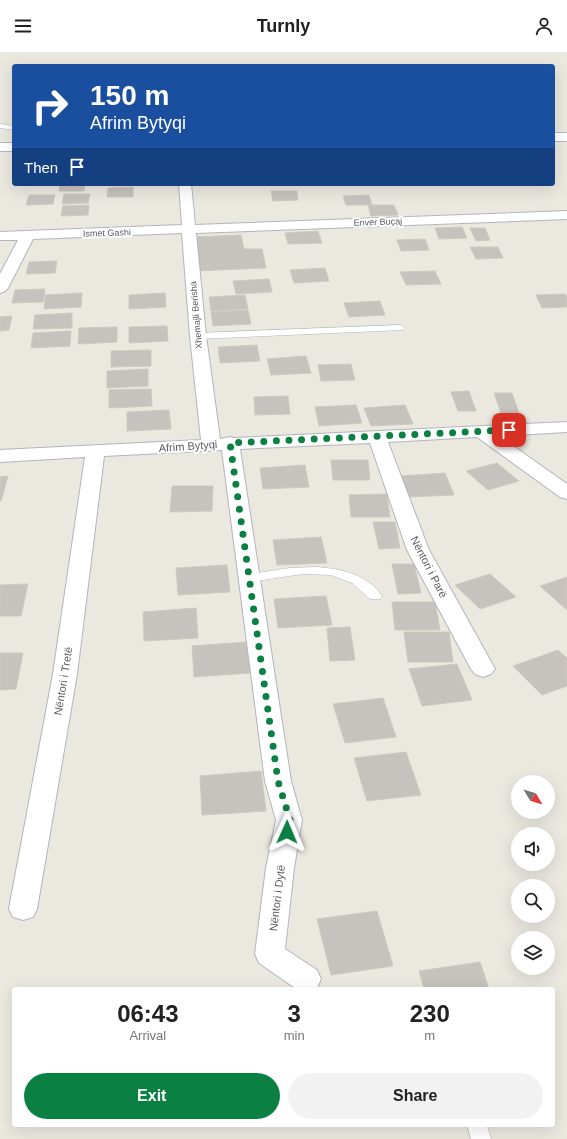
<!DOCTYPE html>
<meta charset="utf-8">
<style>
body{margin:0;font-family:Helvetica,sans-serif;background:#f2f2f2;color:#222;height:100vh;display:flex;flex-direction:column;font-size:15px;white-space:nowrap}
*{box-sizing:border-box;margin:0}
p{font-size:13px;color:#767676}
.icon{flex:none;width:22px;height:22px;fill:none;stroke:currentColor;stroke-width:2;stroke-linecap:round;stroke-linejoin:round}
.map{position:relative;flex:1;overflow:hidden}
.sheet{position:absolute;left:12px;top:935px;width:543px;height:140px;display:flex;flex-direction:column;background:#fff;border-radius:4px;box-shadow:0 4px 16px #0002}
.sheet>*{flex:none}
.top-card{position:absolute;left:12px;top:12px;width:543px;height:122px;border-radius:4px;box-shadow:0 4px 16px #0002;background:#1a4fa0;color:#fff;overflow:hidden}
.needle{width:26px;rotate:128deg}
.tools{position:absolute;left:511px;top:723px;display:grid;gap:8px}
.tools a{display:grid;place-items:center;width:44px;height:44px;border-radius:50%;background:#fff;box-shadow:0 4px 16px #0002;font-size:20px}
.pin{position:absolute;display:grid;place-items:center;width:34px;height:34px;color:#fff;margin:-17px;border-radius:8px;box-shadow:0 2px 6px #0006}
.me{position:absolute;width:44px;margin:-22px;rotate:1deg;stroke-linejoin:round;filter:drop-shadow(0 0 3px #0008)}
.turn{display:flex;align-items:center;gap:14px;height:84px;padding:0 12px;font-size:18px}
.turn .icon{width:52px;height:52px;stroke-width:2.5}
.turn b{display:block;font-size:28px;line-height:34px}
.then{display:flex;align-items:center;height:38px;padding:0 12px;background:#0003;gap:8px;font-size:15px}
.eta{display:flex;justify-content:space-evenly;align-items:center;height:68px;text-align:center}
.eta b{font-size:24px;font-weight:700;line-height:28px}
.primary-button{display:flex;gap:8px;margin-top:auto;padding:8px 12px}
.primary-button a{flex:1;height:46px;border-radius:24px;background:#0b8043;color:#fff;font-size:16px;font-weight:700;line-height:46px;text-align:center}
.primary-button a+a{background:#f2f2f2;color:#222}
header{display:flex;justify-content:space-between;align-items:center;height:52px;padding:0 12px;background:#fff;font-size:18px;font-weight:700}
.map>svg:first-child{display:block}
</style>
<header><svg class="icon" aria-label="menu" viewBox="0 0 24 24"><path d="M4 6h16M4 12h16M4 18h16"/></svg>Turnly<svg class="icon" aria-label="person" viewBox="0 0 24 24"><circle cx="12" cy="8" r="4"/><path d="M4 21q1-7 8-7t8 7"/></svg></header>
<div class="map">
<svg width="567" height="1087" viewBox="0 0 567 1087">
<rect width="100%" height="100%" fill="#eae8df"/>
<g fill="#c6c2bd" stroke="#cecabe">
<path d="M60,132H85L84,139H59Z"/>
<path d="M133,135V145H107L108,136Z"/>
<path d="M271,139H297L298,148L273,149Z"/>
<path d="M64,142H90L88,151L62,152Z"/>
<path d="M29,143H55L53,152L26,153Z"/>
<path d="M369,143L372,153H346L343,144Z"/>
<path d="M89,153L88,163L61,164L63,154Z"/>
<path d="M368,153H394L398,163L371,164Z"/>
<path d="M462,175L467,186L439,187L435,176Z"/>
<path d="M470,176H485L490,188L476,189Z"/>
<path d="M318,179L322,191L288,192L285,181Z"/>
<path d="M241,183L244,197H262L266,216L195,219L191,185Z"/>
<path d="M425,187L429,198L401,199L397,188Z"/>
<path d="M470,195H498L503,206L476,207Z"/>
<path d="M57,209L55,221L26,222L29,210Z"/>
<path d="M325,216L329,229L294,231L290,218Z"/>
<path d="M435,219L441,232L406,233L400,220Z"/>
<path d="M269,227L272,240L236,242L233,229Z"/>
<path d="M45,237L43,250L12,251L15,238Z"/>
<path d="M82,241L81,255L44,257L45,243Z"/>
<path d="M165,241L166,255L129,257V243Z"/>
<path d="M565,242L567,245V255L542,256L536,243Z"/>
<path d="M245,243L248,257L211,259L209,245Z"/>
<path d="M380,249L385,263L349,265L344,251Z"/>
<path d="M248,258L251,272L213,274L211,260Z"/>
<path d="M72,261V276L33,277L35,263Z"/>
<path d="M12,264L9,278L0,279V265Z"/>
<path d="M167,274L168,289L129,291V275Z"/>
<path d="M117,275V290L78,292L79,276Z"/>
<path d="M71,279L70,294L31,296L33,281Z"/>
<path d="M257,293L260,309L220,311L218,295Z"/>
<path d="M151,298V314L111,315V299Z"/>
<path d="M306,304L311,321L271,323L267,307Z"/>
<path d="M351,312L355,328L321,329L318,313Z"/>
<path d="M148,317V334L107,336V319Z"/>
<path d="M151,337L152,354L109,356V338Z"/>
<path d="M469,339L476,359H458L451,340Z"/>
<path d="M494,341H512L519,361H501Z"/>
<path d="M288,344L290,362L255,363L254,345Z"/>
<path d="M356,353L362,371L319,374L315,355Z"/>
<path d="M405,353L413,372L371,374L364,356Z"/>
<path d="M169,358L171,377L127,379V360Z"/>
<path d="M331,408H368L370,428H333Z"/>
<path d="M497,411L519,429L488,438L466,419Z"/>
<path d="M305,413L309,435L263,437L260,416Z"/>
<path d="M445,421L454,443L407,445L401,424Z"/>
<path d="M8,424L1,449H0V425Z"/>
<path d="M172,434H213L212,459L170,460Z"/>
<path d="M387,442L390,465H351L349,443Z"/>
<path d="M373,470H395L400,496L379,497Z"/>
<path d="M321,485L327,511L277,513L273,488Z"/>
<path d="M392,512H414L421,541L398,542Z"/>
<path d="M227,513L230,540L178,543L176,516Z"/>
<path d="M490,522L516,545L480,557L455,533Z"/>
<path d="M567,525V558L540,534Z"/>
<path d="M28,532L21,564H0V533Z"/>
<path d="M326,544L332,573L278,576L274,547Z"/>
<path d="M392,550H435L440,578H395Z"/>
<path d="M196,556L198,586L144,589L143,560Z"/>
<path d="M350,575L355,608L330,609L327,576Z"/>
<path d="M404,580H449L453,610H408Z"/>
<path d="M246,590L250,621L194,625L192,594Z"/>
<path d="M558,598L567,606V634L542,643L513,614Z"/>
<path d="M0,601H23L16,637L0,638Z"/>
<path d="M457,612L472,648L422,654L409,617Z"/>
<path d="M383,646L396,685L345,691L333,652Z"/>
<path d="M406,700L421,743L367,749L354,706Z"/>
<path d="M261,719L266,759L202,763L200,724Z"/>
<path d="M377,859L393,914L331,923L317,867Z"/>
<path d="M480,910L489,937H424L419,919Z"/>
</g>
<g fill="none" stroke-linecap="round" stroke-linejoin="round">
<g stroke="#b2b5ba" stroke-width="1">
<g id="lane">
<path d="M0,72L14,74V78L0,76Z"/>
<path d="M400,273L405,276L403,278L198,287L193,284L198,281Z"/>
<path d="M317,515C342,517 367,522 382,544L380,547H370L352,531L331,523L303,522L249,530L244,529L243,526L244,523L290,516Z"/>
<path d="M467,1073H487L491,1087H471Z"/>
</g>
</g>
<g stroke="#b2b5ba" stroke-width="2">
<path id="street" d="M179,132H191L195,173L567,159V167L196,181L206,284L220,387L230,385L234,386L567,370V380L499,384L567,432V447L560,445L477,385L388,390L429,498L495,617L491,622L483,625L475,622L471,617L407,498L370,391L240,397L291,729L302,768L294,816L285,897L317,918L321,927L317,936H295L259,911L255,902L266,816L276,768L265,729L222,398L104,404L77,622L37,857L33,865L23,868L13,865L9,857L53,622L85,405L0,410V398L201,388L190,284L182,181L33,187L8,236L5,239L0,241V222L18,188H0V180L182,173Z"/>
</g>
<g stroke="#b3b6bc" stroke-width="2">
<g id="secondary">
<rect x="553" y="81" width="14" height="8"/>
<rect x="0" y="91" width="14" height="8"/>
</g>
</g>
<use href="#lane" fill="#fff" fill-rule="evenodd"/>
<use href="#street" fill="#fff" fill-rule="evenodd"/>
<use href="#secondary" fill="#fff" fill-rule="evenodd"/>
</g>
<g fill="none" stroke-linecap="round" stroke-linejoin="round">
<path stroke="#0b8043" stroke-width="7" stroke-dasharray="0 12.6" d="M287,780L290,768L278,729L230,391L509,378"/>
</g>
<g text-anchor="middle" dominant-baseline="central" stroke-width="4" stroke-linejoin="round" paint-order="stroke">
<g font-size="9" fill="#585b60" stroke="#fff">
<text transform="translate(378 170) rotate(-2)">Enver Buçaj</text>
<text transform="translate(107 181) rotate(-2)">Ismet Gashi</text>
<text transform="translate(196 263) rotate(-95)">Xhemajli Berisha</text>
</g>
<g font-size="11" fill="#585b60" stroke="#fff">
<text transform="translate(188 394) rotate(-4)">Afrim Bytyqi</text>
<text transform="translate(429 515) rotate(63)">Nëntori i Parë</text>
<text transform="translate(63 629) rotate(-81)">Nëntori i Tretë</text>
<text transform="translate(277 846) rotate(-83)">Nëntori i Dytë</text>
</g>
</g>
</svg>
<div class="tools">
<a><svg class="needle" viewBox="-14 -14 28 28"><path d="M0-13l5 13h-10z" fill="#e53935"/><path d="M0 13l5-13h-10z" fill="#767676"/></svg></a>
<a><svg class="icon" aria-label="sound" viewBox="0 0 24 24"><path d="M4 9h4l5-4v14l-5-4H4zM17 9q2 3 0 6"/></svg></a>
<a><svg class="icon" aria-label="search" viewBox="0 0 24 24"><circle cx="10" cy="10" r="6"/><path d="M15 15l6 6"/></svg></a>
<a><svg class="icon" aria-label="layers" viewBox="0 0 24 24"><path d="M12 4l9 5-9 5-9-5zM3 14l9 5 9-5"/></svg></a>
</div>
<div class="pin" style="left:509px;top:378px;background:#d93025"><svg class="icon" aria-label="arrive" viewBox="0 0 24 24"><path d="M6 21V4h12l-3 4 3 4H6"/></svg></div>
<svg class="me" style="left:287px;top:780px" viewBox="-20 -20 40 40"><path d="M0-17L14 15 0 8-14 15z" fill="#0b8043" stroke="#fff" stroke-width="4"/></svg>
<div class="top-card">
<div class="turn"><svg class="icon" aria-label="right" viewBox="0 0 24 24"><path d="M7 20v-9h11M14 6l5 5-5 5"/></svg><div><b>150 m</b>Afrim Bytyqi</div></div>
<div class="then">Then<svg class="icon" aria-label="arrive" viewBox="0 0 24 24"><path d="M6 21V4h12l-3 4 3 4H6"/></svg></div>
</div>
<section class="sheet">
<div class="eta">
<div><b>06:43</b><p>Arrival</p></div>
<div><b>3</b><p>min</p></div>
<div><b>230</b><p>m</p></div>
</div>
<div class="primary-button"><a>Exit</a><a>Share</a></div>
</section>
</div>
